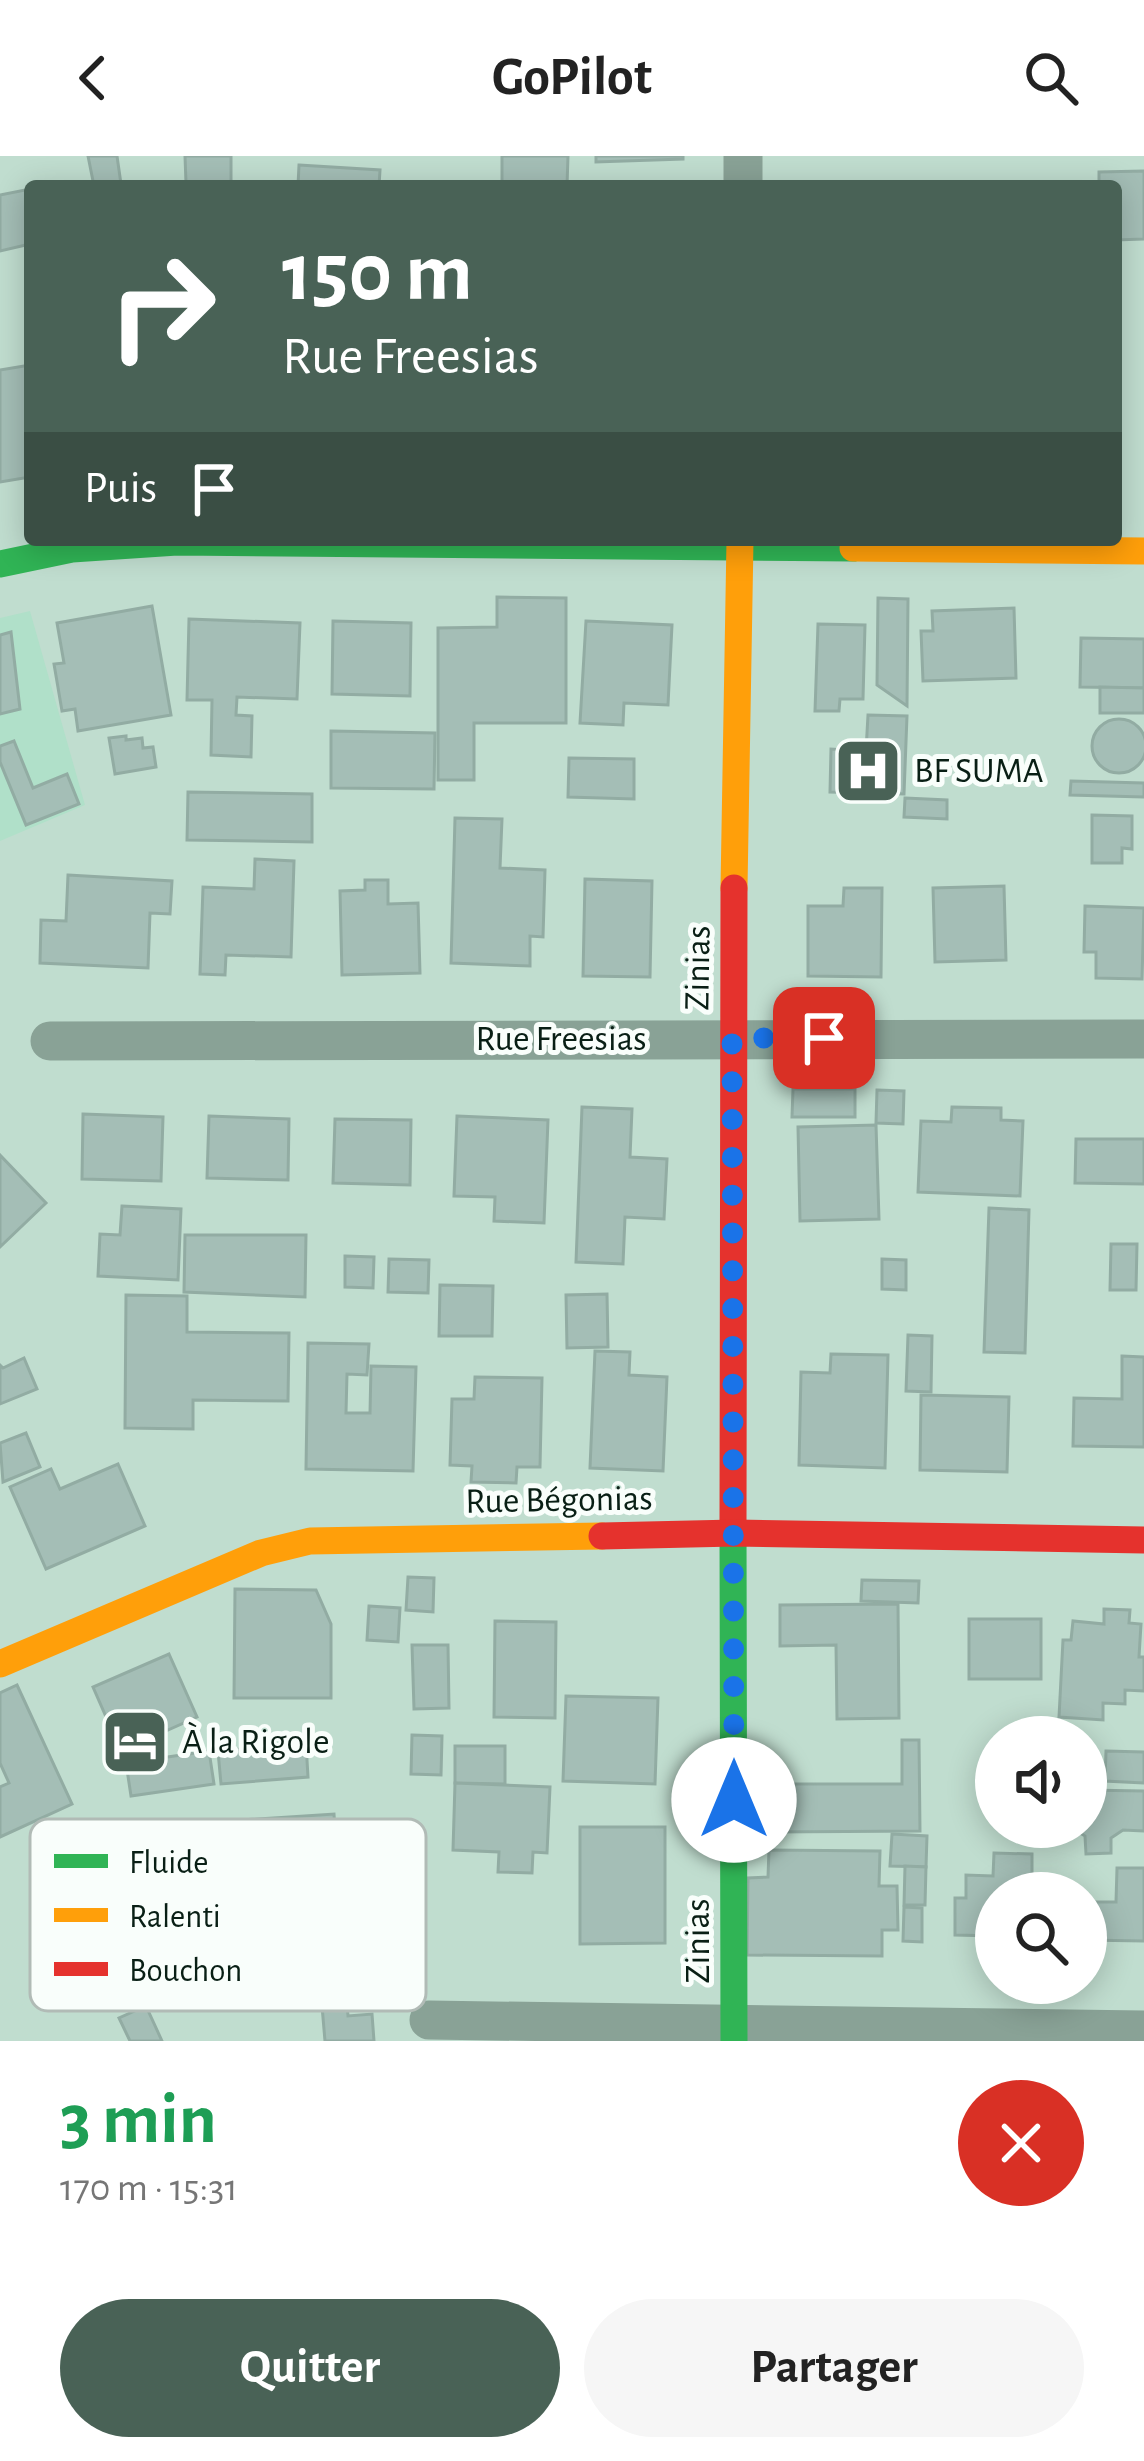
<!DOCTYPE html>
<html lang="fr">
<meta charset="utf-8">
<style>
body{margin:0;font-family:"Alegreya Sans",sans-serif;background:#f6f6f6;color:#222;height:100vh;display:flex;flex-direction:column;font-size:45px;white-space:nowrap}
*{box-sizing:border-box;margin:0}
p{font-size:39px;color:#767676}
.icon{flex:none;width:66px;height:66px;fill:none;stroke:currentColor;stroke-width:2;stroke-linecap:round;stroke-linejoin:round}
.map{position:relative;height:1885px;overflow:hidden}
.sheet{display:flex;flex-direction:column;background:#fff;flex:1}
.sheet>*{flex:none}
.top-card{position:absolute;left:24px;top:24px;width:1098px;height:366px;border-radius:12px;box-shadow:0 6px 30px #0003;background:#496256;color:#fff;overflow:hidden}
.controls{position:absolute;left:975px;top:1560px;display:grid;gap:24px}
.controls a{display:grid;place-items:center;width:132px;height:132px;border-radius:50%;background:#fff;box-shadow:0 6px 30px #0003;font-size:60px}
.pin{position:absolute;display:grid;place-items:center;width:102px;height:102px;color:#fff;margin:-51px;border-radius:24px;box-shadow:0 6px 18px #0006}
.me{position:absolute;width:132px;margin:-66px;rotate:0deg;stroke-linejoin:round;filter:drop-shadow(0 0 9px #0008)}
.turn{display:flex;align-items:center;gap:42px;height:252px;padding:0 60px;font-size:54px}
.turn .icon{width:156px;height:156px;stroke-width:2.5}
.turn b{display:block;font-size:84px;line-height:102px}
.then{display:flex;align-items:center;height:114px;padding:0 60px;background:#0003;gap:24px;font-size:45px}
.round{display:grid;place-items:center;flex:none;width:126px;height:126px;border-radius:63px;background:#f6f6f6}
.head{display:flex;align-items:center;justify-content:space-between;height:204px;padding:0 60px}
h1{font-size:72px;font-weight:700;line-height:90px;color:#1e9e55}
.cta{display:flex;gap:24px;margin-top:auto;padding:24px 60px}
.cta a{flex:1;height:138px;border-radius:72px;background:#496256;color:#fff;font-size:48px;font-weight:700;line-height:138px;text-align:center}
.cta a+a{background:#f6f6f6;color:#222}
header{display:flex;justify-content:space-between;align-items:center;height:156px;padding:0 60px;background:#fff;font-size:54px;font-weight:700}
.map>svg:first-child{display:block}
</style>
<header><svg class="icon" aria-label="back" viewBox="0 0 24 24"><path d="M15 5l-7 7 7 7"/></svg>GoPilot<svg class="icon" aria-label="search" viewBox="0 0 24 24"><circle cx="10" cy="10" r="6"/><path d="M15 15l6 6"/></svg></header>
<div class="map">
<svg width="1144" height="1885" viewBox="0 0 1144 1885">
<rect width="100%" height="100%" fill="#c0ddcf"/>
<path fill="#b0e0c9" d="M30,455L85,649L0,685V462Z"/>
<g fill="#a4beb6" stroke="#92aca3" stroke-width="3">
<path d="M88,0H117L121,28L186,27L185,0H231V30H94Z"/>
<path d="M502,0H568L567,30H502Z"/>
<path d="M596,0H683V3L596,6Z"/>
<path d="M299,9L380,14L379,30H298Z"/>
<path d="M1144,15V83L1116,84V30H1099V16Z"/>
<path d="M30,33V88L0,95V39Z"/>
<path d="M30,209V321L0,326V214Z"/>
<path d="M497,441L566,442V567H474V624H438V472L497,471Z"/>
<path d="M878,442L908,443L907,550L877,529Z"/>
<path d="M152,450L171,559L78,575L75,553L62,555L54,508L64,507L57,467Z"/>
<path d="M1014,452L1016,522L923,525L921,475H933L932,455Z"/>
<path d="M189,463L300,467L297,543L237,541L236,559L252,560L251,601L211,599L212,544H187Z"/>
<path d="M333,465L411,467L410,540L332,538Z"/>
<path d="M586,465L672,469L668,549L624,547L623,569L580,567Z"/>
<path d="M818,468L865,469L863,543H840L839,555H815Z"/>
<path d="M11,476L20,553L0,558V479Z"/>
<path d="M1081,482L1144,483V532L1080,531Z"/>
<path d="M1100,531L1144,532V557H1100Z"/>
<path d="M868,559L907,560L904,638L830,636L831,593L866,595Z"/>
<circle cx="1119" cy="590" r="27"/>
<path d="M331,575L435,577L434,633L331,632Z"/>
<path d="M126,580V584L142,582L143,592L153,591L156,611L115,618L109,582Z"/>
<path d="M14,585L33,632L67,618L79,648L26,669L0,606V590Z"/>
<path d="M569,602L634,603V643L568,641Z"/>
<path d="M1071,625L1144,627V641L1070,639Z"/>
<path d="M188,636L312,638V686L187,684Z"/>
<path d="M905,642L947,644V663L904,661Z"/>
<path d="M1092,659L1132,660V693L1122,692V707H1092Z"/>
<path d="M455,662L502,663L500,712L545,714L543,781L530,780V810L451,807Z"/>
<path d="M255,703L294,705L291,801L226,799L225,819L200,818L203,731L254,733Z"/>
<path d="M68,719L172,725L170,758L150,757L148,812L40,807L41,764L66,765Z"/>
<path d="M585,723L652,725L650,821L583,820Z"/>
<path d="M365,724H388V748L418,747L420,817L342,819L340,735L365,734Z"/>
<path d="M1004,730L1006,804L935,806L933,732Z"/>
<path d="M844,732H882L881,821L808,820V750H843Z"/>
<path d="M1085,750L1144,752L1142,823L1096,822V796H1084Z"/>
<path d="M793,933H855V961H792Z"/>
<path d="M877,934L904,935L903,968L876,967Z"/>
<path d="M582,951L632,953L630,1001L667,1003L664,1063L625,1061L623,1108L576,1106Z"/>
<path d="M952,951L1001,952V964L1023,965L1020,1040L918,1036L921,965L951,966Z"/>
<path d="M83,958L163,961L161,1025L82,1023Z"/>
<path d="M209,960L289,963L288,1024L207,1022Z"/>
<path d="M457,960L548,964L544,1067L494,1065L495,1041L454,1040Z"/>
<path d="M335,963L411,964L410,1029L333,1027Z"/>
<path d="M876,969L879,1063L800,1065L798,971Z"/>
<path d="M1076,983H1144V1028L1075,1027Z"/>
<path d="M0,999L46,1047L0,1091Z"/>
<path d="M122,1050L181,1053L178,1124L98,1120L100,1078L120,1079Z"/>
<path d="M989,1052L1029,1054L1025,1197L984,1196Z"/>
<path d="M185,1079H306L305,1141L184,1136Z"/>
<path d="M1111,1088H1137L1136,1134H1110Z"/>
<path d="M345,1100L374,1101L373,1132L345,1131Z"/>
<path d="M389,1103L429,1104L428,1137L388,1136Z"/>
<path d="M882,1103L906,1104V1134L882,1133Z"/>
<path d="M440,1129L493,1130L492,1180H439Z"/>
<path d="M607,1138L608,1191L567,1192L566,1139Z"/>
<path d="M126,1139L187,1140V1176L289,1177L288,1245L193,1244V1273L125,1272Z"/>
<path d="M908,1179L932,1180L931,1236L906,1235Z"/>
<path d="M308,1187L369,1188L367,1219L347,1218L346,1257H370L371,1210L416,1211L413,1315L306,1313Z"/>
<path d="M595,1195L630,1196L629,1219L667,1221L663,1315L590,1312Z"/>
<path d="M831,1198L888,1199L885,1312L799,1309L801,1216L830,1217Z"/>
<path d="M1122,1200L1144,1201V1291L1073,1290L1074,1242L1122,1243Z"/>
<path d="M24,1202L37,1233L0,1248V1209L3,1212Z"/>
<path d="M475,1221L542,1222L540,1311H517L516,1327L471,1326L472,1310L450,1309L452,1243H474Z"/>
<path d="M921,1239L1009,1241L1007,1316L920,1314Z"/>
<path d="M26,1277L40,1311L3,1326L0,1287Z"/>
<path d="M118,1308L145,1370L46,1413L10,1331L51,1313L60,1333Z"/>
<path d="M408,1421L434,1422L433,1456L406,1454Z"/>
<path d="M862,1424L919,1425L918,1447L861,1445Z"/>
<path d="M235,1433L316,1434L331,1468V1542H234Z"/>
<path d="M898,1448L899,1562L837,1563L836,1489L780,1490V1449Z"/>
<path d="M369,1450L400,1452L398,1486L367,1484Z"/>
<path d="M1104,1453L1130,1454L1129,1467L1141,1468L1139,1501H1144V1535L1125,1534V1548L1103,1547V1564L1059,1561L1063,1484H1071L1073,1465L1104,1468Z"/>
<rect x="969" y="1463" width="72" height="60"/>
<path d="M495,1465L556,1466L555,1562L494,1561Z"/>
<path d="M412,1489H448L449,1552L414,1553Z"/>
<path d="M169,1498L197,1561L121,1595L93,1531Z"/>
<path d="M17,1529L72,1648L0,1681V1631L9,1627L0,1607V1537Z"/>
<path d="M566,1540L658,1542L655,1628L563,1625Z"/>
<path d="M412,1579L442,1580L441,1619L411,1618Z"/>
<path d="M902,1584H919L920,1675L772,1676L771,1628H902Z"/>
<path d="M306,1587L308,1621L221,1628L218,1595Z"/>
<path d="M455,1590H505V1628L455,1627Z"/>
<path d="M209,1595L214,1628L131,1640L126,1607Z"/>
<path d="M1106,1595L1144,1596V1627L1105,1625Z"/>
<path d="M455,1627L550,1631L547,1697L533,1696L532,1717L498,1716L499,1696L453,1694Z"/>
<path d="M1086,1634L1144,1635V1675L1123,1674L1111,1682V1697L1086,1698L1085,1680L1077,1675L1049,1674L1086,1671Z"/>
<path d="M334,1658L339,1742L295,1745L298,1781L169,1790L146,1769L143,1694L150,1670Z"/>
<path d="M580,1671H665V1787L580,1788Z"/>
<path d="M892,1678L927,1680L926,1711L890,1710Z"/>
<path d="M769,1694L880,1695L879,1730H897L898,1774H882V1800L747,1799L748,1722L768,1721Z"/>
<path d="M994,1697L1032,1698V1737H996V1792L995,1780L955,1779V1742H966V1719L993,1720Z"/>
<path d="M905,1710L926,1711L925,1749H904Z"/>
<path d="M1117,1712H1144V1785L1086,1784V1746H1116Z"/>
<path d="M904,1751L922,1752V1786L903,1785Z"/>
<path d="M347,1848L348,1860L372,1858L374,1885H325L322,1850Z"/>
<path d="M146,1850L162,1885H130L119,1862Z"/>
</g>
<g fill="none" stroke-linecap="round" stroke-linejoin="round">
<g stroke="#89a296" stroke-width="39">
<path d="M743,30V0"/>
<path d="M50,885L1144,883"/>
<path d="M429,1864L1144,1874"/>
</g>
<g stroke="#30b455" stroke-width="27">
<path d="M0,408L72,393L177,386L853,392"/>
<path d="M733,1368L734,1885"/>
</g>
<g stroke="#ff9f0a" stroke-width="27">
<path d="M853,392L1144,395"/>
<path d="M734,732L740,384"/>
<path d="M0,1508L261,1397L310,1385L602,1380"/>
</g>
<g stroke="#e5322d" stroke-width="27">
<path d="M733,1368L734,732"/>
<path d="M602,1380L735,1377L1144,1384"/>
</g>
</g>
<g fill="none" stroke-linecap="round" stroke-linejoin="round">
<path stroke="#1a73e8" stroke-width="21" stroke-dasharray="0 37.8" d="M734,1644L732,882H824"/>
</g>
<defs>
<g id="hospital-square" transform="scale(3.45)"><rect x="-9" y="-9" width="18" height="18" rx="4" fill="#496256" stroke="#f9fefb"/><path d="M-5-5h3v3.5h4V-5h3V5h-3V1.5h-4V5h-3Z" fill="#fff"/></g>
<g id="hotel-square" transform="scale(3.45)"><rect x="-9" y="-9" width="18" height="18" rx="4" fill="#496256" stroke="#f9fefb"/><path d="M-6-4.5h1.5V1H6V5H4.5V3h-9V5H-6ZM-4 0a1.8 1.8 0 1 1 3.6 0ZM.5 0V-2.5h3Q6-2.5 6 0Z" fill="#fff"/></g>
</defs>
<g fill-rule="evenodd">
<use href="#hospital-square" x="868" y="615"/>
<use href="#hotel-square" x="135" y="1586"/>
</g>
<g text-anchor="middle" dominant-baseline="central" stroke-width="10" stroke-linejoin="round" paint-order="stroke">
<g font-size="36" fill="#091f15" stroke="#f9fefb" text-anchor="start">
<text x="914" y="615">BF SUMA</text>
<text x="182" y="1586">À la Rigole</text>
</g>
<g font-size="36" fill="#091f15" stroke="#f9fefb">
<text transform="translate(698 812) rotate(-89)">Zinias</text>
<text x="561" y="883">Rue Freesias</text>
<text transform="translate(559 1344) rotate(-1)">Rue Bégonias</text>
<text transform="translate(698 1785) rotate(-90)">Zinias</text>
</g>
</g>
<rect x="30" y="1663" width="396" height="192" rx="18" fill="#f9fefb" stroke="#b1bbb6" stroke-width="3"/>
<rect x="54" y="1698" width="54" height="14" fill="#30b455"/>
<rect x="54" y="1752" width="54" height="14" fill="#ff9f0a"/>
<rect x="54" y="1806" width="54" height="14" fill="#e5322d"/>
<g font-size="33" fill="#091f15">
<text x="129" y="1717">Fluide</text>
<text x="129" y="1771">Ralenti</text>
<text x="129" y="1825">Bouchon</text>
</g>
</svg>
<div class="controls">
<a><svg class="icon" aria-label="sound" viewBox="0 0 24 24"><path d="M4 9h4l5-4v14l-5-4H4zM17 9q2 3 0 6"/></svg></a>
<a><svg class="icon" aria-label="search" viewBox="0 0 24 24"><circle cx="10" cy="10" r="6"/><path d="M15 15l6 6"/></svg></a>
</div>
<div class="pin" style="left:824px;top:882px;background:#d93025"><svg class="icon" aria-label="arrive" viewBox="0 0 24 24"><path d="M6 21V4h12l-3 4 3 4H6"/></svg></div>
<svg class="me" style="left:734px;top:1644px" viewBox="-20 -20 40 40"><circle r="19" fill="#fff"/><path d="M0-13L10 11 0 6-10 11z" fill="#1a73e8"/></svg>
<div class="top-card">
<div class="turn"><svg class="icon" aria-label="right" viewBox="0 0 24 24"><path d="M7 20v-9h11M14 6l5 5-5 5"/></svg><div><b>150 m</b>Rue Freesias</div></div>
<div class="then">Puis<svg class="icon" aria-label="arrive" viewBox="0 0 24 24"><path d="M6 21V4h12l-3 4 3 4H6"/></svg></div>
</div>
</div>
<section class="sheet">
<div class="head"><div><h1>3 min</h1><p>170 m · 15:31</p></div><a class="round" style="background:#d93025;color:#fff"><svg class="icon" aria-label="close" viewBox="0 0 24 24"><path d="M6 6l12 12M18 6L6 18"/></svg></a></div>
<div class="cta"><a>Quitter</a><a>Partager</a></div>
</section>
